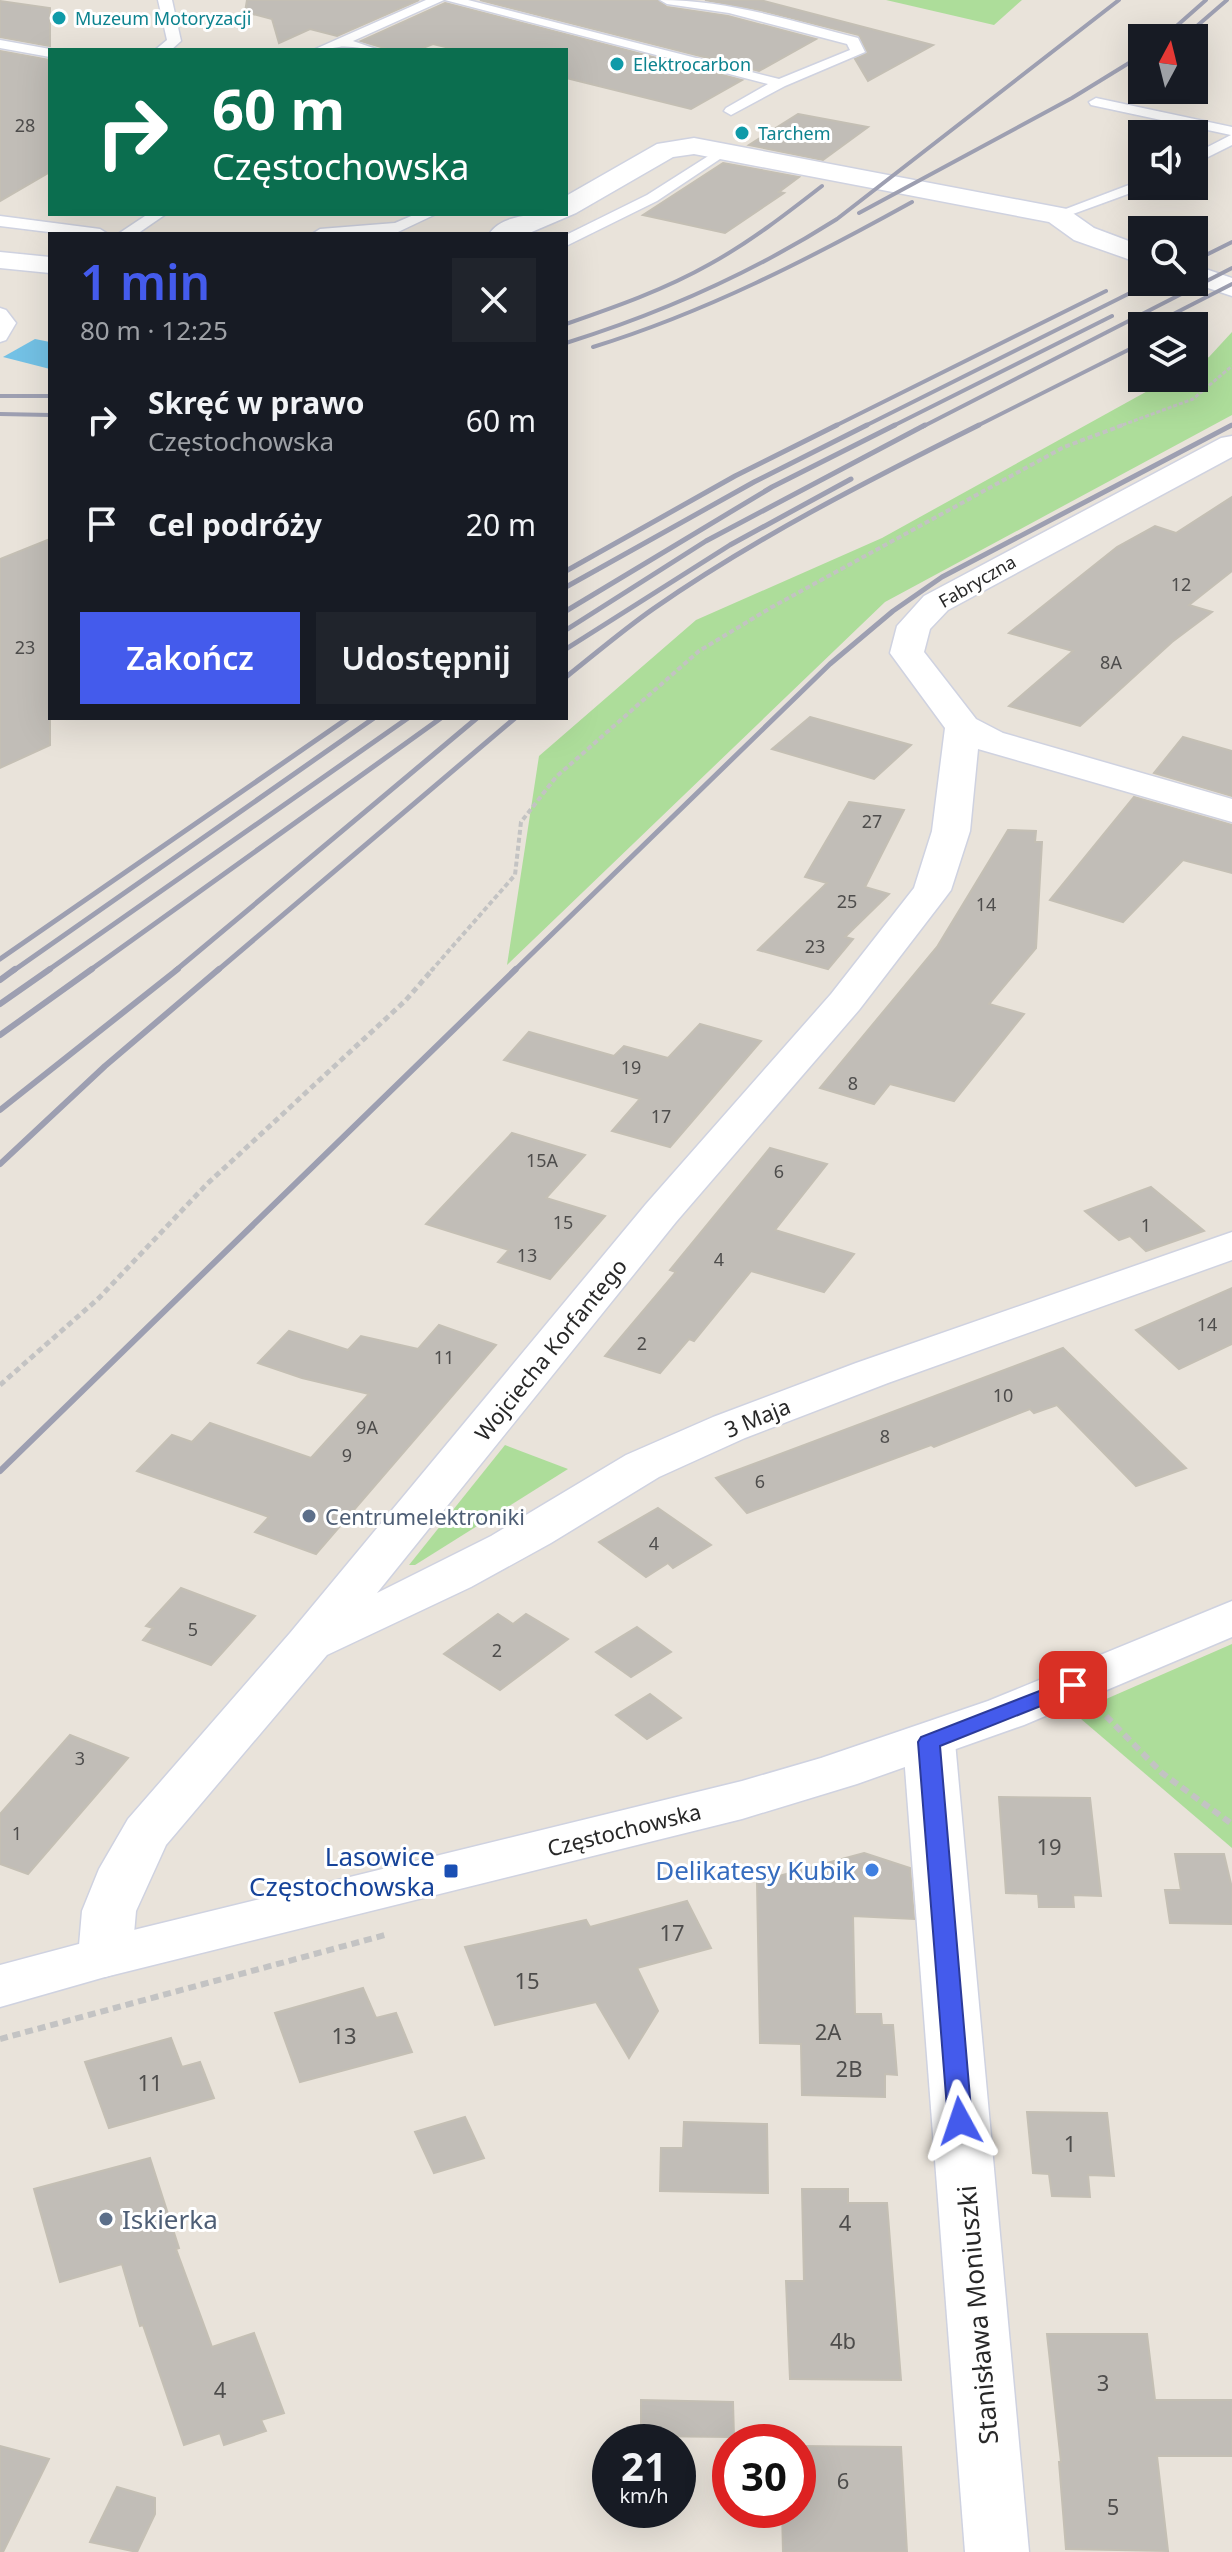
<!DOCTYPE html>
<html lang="pl">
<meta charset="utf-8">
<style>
body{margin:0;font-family:"Noto Sans",sans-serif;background:#20242c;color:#f1f3f6;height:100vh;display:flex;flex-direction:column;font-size:30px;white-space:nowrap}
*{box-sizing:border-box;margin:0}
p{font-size:26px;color:#9ea1a6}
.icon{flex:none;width:44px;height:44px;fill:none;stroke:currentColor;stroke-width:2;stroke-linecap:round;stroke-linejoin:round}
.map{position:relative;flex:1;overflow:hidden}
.details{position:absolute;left:48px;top:232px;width:520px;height:488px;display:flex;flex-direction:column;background:#171b24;border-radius:0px;box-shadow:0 8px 32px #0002}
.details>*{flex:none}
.top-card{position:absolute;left:48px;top:48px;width:520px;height:168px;border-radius:0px;box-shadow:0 8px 32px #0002;background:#0b6e4f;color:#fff;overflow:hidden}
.needle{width:52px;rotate:7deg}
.fabs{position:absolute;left:1128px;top:24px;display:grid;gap:16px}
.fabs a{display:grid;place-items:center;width:80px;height:80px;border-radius:0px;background:#171b24;box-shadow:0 8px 32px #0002;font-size:40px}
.speed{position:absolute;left:592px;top:2424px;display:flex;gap:16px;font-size:40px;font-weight:700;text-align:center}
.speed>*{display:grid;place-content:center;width:104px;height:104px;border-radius:50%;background:#171b24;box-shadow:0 8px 32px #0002;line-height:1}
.speed small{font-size:20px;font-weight:400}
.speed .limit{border:12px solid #d22;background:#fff;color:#111}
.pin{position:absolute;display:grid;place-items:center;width:68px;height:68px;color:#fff;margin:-34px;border-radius:16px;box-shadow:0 4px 12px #0006}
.me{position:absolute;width:88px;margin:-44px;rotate:355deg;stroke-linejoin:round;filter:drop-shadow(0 0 6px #0008)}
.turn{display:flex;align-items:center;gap:28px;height:168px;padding:0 32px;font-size:36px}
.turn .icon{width:104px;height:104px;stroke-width:2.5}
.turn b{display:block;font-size:56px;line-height:68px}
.round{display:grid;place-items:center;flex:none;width:84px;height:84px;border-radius:0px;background:#20242c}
.summary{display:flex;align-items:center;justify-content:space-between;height:136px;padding:0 32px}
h1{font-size:48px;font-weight:600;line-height:60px;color:#445bec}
.button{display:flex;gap:16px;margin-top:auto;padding:16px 32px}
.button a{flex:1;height:92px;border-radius:0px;background:#445bec;color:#fff;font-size:32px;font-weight:600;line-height:92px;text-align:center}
.button a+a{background:#20242c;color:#f1f3f6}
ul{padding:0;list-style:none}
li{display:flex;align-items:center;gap:24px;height:104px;padding:0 32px}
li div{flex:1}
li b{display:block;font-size:30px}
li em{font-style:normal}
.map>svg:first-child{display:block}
</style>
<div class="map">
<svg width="1232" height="2552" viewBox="0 0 1232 2552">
<rect width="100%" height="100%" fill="#e9e3da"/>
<g fill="#addd9a">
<path d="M886,0H1022L994,25Z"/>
<path d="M1232,332V415L885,602L507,965L539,756L696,620L882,538L1171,378H1194V365L1209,357Z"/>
<path d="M505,1445L568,1469L415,1565H409Z"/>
<path d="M1232,1644V1848L1074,1713Z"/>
</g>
<path fill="#73c1e5" d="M35,339L50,342V369L3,357Z"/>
<g fill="#c1bdb7" stroke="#c4bfb4" stroke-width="2">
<path d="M247,0H419L337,36L310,29L279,43L272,19L245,12Z"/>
<path d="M480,0H657L667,7L728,16L816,39L759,71Z"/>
<path d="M705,0H760L933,45L868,81L855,59L868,53L859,35L760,10Z"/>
<path d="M0,1L50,8V46L0,37Z"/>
<path d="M445,3L742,80L691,109L566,78V50H458L433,44L418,50H391L361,41Z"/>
<path d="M0,51L50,60V172L0,201Z"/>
<path d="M798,114L868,127L823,160L749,145Z"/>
<path d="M723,163L799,177L779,192L784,193L725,233L643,215Z"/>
<path d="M1232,497V571L1189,605L1212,612L1172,642L1080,726L1009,706L1073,651L1009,633L1117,547L1155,526L1176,533Z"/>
<path d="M50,539V745L0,768V559Z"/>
<path d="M810,717L911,745L874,779L772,749Z"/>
<path d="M1183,737L1232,751V796L1154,773Z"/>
<path d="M1134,797L1232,825V873L1183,860L1123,922L1050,900Z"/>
<path d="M849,802L904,810L865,887L889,894L845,937L853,939L828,969L758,950L827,883L805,877Z"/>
<path d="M1008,830L1036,831L1035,842H1042L1036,948L989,1004L1024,1014L954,1101L890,1084L874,1104L820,1088L937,947Z"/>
<path d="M700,1024L761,1041L670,1147L612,1131L640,1099L504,1060L529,1032L614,1056L624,1046L668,1058Z"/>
<path d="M512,1133L585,1155L546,1198L605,1216L550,1279L498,1262L509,1250L426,1224Z"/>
<path d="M770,1148L827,1164L775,1230L854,1254L824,1292L751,1271L694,1341L689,1339L660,1373L605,1356L676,1272L670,1270Z"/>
<path d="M1151,1187L1204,1231L1146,1251L1130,1236L1119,1240L1085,1211Z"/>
<path d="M1232,1288V1344L1179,1369L1136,1330Z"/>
<path d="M439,1325L496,1345L316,1554L255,1532L269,1517L137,1471L172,1435L192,1442L210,1423L311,1458L369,1394L302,1378L258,1363L289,1331L348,1350L361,1336L418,1349Z"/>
<path d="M1063,1348L1186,1468L1136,1486L1057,1405L1034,1413L1030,1409L934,1447L931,1445L747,1513L716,1478Z"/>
<path d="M658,1508L711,1545L673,1568L668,1563L646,1577L599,1542Z"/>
<path d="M181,1588L255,1616L211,1665L143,1640L153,1628L146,1626Z"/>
<path d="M498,1614L513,1624L526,1614L568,1639L500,1690L444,1654Z"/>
<path d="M637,1627L671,1652L631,1677L596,1652Z"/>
<path d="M650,1694L681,1718L647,1739L616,1715Z"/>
<path d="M70,1735L128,1758L28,1874L0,1864V1814Z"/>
<path d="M999,1797L1090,1798L1101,1896L1073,1895L1074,1907H1039L1038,1894L1006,1893Z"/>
<path d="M864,1853L910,1868L914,1919L853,1916L855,2014H881L882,2025H893L897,2075L885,2074V2097L802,2095L801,2044L760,2043L757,1882Z"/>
<path d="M1175,1854H1224L1232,1888V1924L1170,1923L1165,1890H1181Z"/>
<path d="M687,1901L711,1948L637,1968L658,2011L629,2058L596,2002L495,2025L465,1947L586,1920L590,1927Z"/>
<path d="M363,1988L376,2018L396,2013L412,2052L300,2082L275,2013Z"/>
<path d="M171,2038L182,2067L200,2062L214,2098L109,2128L85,2062Z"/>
<path d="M1027,2112L1107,2113L1114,2176L1088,2175L1090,2197L1052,2196L1049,2174L1033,2173Z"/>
<path d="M465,2117L484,2158L434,2173L415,2132Z"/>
<path d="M684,2122L767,2124L768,2193L660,2191L661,2148H683Z"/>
<path d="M150,2158L179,2248L176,2249L212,2347L254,2333L284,2413L261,2420L266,2431L224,2445L220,2433L184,2445L143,2325L140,2326L122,2264L60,2282L34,2189Z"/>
<path d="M802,2189H848V2203H887L901,2380L790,2379L786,2281H804Z"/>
<path d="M1047,2334H1147L1155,2400H1232V2456H1157L1168,2551L1066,2549L1059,2462H1061Z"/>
<path d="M641,2400L733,2402L734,2437L641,2436Z"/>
<path d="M0,2446L49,2459L3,2552H0Z"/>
<path d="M798,2446L901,2447L907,2552H783L782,2510H798Z"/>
<path d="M117,2487L155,2498V2514L137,2552L90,2542Z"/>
</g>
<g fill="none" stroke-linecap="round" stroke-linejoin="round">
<g stroke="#cfd2e0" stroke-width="3">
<g id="lane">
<path d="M158,0H172L181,41L171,50H155L167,40Z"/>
<path d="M426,0H444L353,41L379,50C368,50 348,45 339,47C330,48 323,50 313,50Z"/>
<path d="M445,0H468L779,79L850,50L847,44L729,13L667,4L660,0C728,0 792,21 858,38L865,52L785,86L731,115L724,111L726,108L768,84Z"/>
<path d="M0,40L50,49L54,50H50V57L0,48Z"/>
<path d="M1096,98L1232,127V145L1194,164V154L1231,135L1091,105L1089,102Z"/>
<path d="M724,146L729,147V153L657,201L566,246V235L647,195Z"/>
<path d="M1142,180V186L1147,187L1062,218H1052L1050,215Z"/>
<path d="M148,214H166L137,234H118Z"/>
<path d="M416,214H436L398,232L312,234L320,229L395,223Z"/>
<path d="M0,216L100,229L108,234H65L0,226Z"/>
<path d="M0,308L6,310L16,323L6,340L0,342Z"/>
</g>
</g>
<g stroke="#cfd2e0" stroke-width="3">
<g id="street">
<path d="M694,138L1067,209L1094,228L1142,246V264L1074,240L1049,222L694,154L673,157L576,213L527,234H489C504,212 542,214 566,214V196L657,144Z"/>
<path d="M0,252L50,257V273L0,268Z"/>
<path d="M1194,265L1232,278V296L1190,282H1194Z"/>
<path d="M1232,436V457L948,610L930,629L924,652L976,719L1003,733L1232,799V822L978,749L970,831L951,890L945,898L859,1010L676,1222L377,1593L491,1536L626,1455L713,1417L856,1363L1232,1232V1260L888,1383L745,1438L659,1477L551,1543L471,1587L327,1655L166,1845L136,1911L132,1957L124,1971L105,1977L86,1971L78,1957L82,1911L99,1869L128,1819L290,1633L646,1204L831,994L914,888L932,831L945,728L890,653L897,626L924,596L1221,438Z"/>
<path d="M929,1724L947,1729L955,1742L1029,2552H965L903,1742L911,1729Z"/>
</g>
</g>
<g stroke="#cfd2e0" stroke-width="3">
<path id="secondary" d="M1232,1601V1637L1024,1725L857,1784L742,1819L105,1977L0,2007V1965L105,1937L742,1781L821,1758L988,1701Z"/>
</g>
<path stroke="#c3c3c3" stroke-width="3" stroke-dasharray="4 2" stroke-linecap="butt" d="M1117,427L1193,399L1232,366"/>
<path stroke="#c3c3c3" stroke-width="4" stroke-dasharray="5 3" stroke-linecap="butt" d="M431,971L515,875L521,822L556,777L699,651L772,607L1064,447L1123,425"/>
<path stroke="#c3c3c3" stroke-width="5" stroke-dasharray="6 4" stroke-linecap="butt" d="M0,1385L99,1298L207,1184L405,1001L433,969"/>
<g stroke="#c3c3c3" stroke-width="6" stroke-dasharray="8 5" stroke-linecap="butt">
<path d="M1106,1716L1162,1773L1232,1824"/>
<path d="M0,2039L385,1935"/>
</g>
<use href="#lane" fill="#fff" fill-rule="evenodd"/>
<use href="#street" fill="#fff" fill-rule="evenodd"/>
<use href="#secondary" fill="#fff" fill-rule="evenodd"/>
<g stroke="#9d9fb1" stroke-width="4">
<path d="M1163,38L1206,0"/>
<path d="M1183,38L1227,0"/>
<path d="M1138,74L1142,71"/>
<path d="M859,213L1072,98L1142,55"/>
<path d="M1194,261L1232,242"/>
<path d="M566,324C615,307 664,290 710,264C750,242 786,214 822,186"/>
<path d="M1150,326L1232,284"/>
<path d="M566,343C662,313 752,273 837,219L1119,0"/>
<path d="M593,347C706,312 809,259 912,202"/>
<path d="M0,396H50"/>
<path d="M0,414L50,415"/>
<path d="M833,427L1106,291"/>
<path d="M863,427L1152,282"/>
<path d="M891,427L1112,316"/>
<path d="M922,427L1232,268"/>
<path d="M975,427L1142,343"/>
<path d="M1228,427L1232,425"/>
</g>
<g stroke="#9d9fb1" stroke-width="5">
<path d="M566,571L735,476L837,425"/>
<path d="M566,587L754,482L867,425"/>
<path d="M566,611L772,487L895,425"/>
<path d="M566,630L706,541L925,425"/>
<path d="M566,649L730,545L851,479"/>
<path d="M566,677C595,654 623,630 653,609C755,538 867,481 979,425"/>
<path d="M0,959L348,718"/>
<path d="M13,971L374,718"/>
<path d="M47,971L408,718"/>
<path d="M89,971L441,718"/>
<path d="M175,971L477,718"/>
<path d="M217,971L515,718"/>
<path d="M514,971L830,664L893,611L942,577L1232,425"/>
</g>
<g stroke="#9d9fb1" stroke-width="6">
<path d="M0,980L15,969"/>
<path d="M0,1004L50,969"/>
<path d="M0,1035L92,969"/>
<path d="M0,1110L178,969"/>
<path d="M0,1164L105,1066L219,969"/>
<path d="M0,1471L516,969"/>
</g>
</g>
<path fill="#445bec" stroke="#2c3b99" stroke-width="2" d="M1073,1678L1081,1680L1084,1685L1081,1690L940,1746L972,2121L968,2128L960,2130L952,2128L948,2121L918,1742L921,1737Z"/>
<g fill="#0f9aa8" stroke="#fff" stroke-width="3">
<circle cx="59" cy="18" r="8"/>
<circle cx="617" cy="64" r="8"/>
<circle cx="742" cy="133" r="8"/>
</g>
<g fill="#5c6f8a" stroke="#fff" stroke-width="3">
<circle cx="309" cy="1516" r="8"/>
<circle cx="106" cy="2219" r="8"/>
</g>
<circle fill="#3f7fe0" stroke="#fff" stroke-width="3" cx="872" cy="1870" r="8"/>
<rect fill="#1a4fb4" stroke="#fff" stroke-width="3" x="443" y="1863" width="16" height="16" rx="4"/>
<g text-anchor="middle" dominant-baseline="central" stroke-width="6" stroke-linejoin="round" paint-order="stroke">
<g font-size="18" fill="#0d838f" stroke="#fff" text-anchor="start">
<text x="75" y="18">Muzeum Motoryzacji</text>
<text x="633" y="64">Elektrocarbon</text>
<text x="758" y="133">Tarchem</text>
</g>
<g font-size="18" fill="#4e4d4c">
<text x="25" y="125">28</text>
<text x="1181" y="584">12</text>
<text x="25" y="647">23</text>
<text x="1111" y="662">8A</text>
<text x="872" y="821">27</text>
<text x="847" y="901">25</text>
<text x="986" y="904">14</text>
<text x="815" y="946">23</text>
<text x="631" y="1067">19</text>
<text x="853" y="1083">8</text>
<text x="661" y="1116">17</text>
<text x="542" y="1160">15A</text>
<text x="779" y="1171">6</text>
<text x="563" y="1222">15</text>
<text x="1146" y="1225">1</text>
<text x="527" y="1255">13</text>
<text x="719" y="1259">4</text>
<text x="1207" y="1324">14</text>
<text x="642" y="1343">2</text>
<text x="444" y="1357">11</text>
<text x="1003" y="1395">10</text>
<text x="367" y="1427">9A</text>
<text x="885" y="1436">8</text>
<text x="347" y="1455">9</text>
<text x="760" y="1481">6</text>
<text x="654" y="1543">4</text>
<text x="193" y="1629">5</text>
<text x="497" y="1650">2</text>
<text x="80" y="1758">3</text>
<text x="17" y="1833">1</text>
</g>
<g font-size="18" fill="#282828" stroke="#fff">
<text transform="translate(977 581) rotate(-30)">Fabryczna</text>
</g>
<g font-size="22" fill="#282828" stroke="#fff">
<text transform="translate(550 1349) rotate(-51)">Wojciecha Korfantego</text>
<text transform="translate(757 1417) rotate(-22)">3 Maja</text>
<text transform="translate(624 1829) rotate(-14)">Częstochowska</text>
</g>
<g font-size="22" fill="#4e5e75" stroke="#fff" text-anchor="start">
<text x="325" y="1516">Centrumelektroniki</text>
</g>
<g font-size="22" fill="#4e4d4c">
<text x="1049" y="1846">19</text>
<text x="672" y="1932">17</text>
<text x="527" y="1980">15</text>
<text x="828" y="2031">2A</text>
<text x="344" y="2035">13</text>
<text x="849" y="2068">2B</text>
<text x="150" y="2082">11</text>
<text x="1070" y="2143">1</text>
<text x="845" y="2222">4</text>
<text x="843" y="2340">4b</text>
<text x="1103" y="2382">3</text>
<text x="220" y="2389">4</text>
<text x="843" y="2480">6</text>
<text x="1113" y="2506">5</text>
</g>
<g font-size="26" fill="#164399" stroke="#fff" text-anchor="end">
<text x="435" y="1856">Lasowice<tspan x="435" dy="30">Częstochowska</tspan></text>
</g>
<g font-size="26" fill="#366cbe" stroke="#fff" text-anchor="end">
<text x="856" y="1870">Delikatesy Kubik</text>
</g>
<g font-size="26" fill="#4e5e75" stroke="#fff" text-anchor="start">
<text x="122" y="2219">Iskierka</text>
</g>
<g font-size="26" fill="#282828" stroke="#fff">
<text transform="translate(977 2315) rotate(-95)">Stanisława Moniuszki</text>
</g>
</g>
</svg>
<div class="fabs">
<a><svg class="needle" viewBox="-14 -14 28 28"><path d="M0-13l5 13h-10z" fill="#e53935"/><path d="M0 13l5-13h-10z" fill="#9ea1a6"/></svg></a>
<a><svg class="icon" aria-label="sound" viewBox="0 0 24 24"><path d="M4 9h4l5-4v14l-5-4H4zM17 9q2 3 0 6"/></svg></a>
<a><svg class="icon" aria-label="search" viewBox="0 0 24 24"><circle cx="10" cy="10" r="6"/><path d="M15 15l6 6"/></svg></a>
<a><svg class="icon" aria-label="layers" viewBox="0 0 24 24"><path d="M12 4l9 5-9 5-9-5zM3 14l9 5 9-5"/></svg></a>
</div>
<div class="speed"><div>21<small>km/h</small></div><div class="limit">30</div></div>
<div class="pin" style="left:1073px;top:1685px;background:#d93025"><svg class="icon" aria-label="arrive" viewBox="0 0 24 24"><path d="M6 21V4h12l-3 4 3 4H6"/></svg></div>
<svg class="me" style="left:960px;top:2121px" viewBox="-20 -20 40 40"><path d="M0-17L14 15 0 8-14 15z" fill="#445bec" stroke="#fff" stroke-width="4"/></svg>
<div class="top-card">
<div class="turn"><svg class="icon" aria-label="right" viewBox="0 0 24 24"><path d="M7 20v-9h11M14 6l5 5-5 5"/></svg><div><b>60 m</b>Częstochowska</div></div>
</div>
<section class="details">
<div class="summary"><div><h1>1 min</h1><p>80 m · 12:25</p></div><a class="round"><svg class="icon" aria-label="close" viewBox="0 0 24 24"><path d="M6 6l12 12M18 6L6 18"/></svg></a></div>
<ul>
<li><svg class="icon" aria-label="right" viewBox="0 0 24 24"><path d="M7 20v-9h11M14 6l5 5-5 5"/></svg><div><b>Skręć w prawo</b><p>Częstochowska</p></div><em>60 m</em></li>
<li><svg class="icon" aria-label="arrive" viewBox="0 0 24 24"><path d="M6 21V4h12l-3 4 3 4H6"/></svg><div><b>Cel podróży</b></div><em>20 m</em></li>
</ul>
<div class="button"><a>Zakończ</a><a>Udostępnij</a></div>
</section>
</div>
